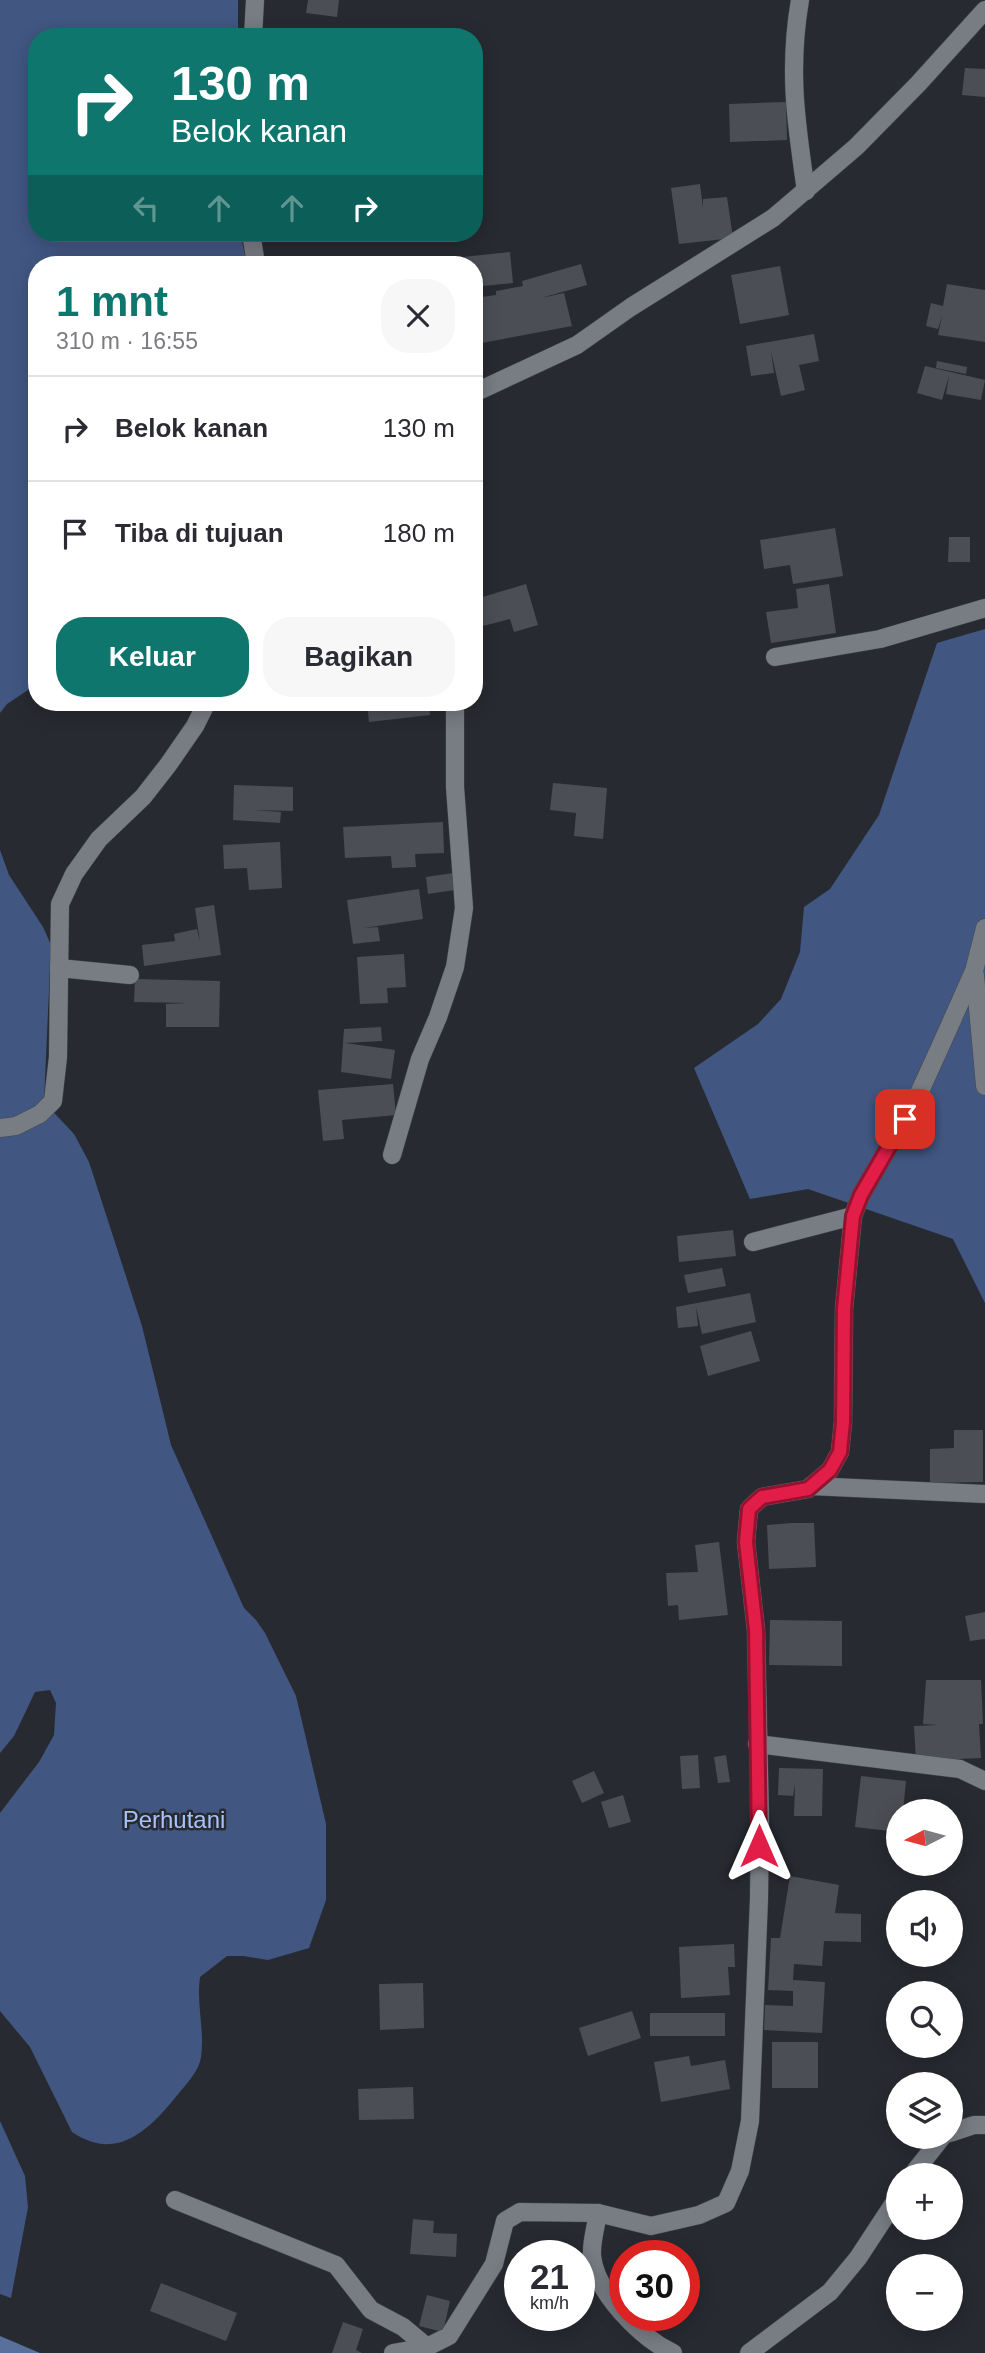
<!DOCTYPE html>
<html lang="id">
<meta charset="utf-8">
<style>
body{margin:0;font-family:Arial,sans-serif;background:#f7f7f7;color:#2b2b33;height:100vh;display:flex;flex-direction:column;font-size:26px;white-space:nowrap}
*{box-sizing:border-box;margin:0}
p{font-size:23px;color:#7c7c81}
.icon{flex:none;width:38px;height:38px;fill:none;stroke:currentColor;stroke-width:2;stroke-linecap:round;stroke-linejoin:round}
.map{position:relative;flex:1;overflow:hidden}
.sheet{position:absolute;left:28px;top:256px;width:455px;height:455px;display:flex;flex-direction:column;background:#fff;border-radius:28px;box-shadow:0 4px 18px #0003}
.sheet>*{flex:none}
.top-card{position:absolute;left:28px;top:28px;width:455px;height:214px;border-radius:28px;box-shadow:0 4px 18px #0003;background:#0f766e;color:#fff;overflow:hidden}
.needle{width:46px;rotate:264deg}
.controls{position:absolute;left:886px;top:1799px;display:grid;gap:14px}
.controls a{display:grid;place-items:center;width:77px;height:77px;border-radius:50%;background:#fff;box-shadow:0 4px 18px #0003;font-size:35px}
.speed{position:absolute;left:504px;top:2240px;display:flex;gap:14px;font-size:35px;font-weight:700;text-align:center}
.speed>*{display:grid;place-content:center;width:91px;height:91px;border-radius:50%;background:#fff;box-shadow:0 4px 18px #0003;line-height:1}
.speed small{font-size:18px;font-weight:400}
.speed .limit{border:10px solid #d22;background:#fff;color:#111}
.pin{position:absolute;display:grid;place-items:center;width:60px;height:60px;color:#fff;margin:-30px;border-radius:14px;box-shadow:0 4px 10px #0006}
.me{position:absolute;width:77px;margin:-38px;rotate:0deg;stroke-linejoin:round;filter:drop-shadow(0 0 5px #0008)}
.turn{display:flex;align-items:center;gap:24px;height:147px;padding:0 28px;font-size:32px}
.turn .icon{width:91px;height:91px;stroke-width:2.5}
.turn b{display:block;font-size:49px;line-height:60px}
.lanes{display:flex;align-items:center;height:66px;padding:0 28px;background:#0003;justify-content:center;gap:35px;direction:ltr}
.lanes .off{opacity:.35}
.round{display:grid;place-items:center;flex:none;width:74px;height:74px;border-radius:28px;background:#f7f7f7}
.headline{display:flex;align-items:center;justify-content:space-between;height:119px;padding:0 28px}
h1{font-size:42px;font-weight:600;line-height:52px;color:#0f766e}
.action{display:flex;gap:14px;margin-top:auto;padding:14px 28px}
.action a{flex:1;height:80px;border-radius:28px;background:#0f766e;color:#fff;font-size:28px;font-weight:600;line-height:80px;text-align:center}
.action a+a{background:#f7f7f7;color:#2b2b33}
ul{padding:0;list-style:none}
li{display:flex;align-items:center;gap:21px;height:105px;padding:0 28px;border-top:2px solid #e1e1e2}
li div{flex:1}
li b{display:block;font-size:26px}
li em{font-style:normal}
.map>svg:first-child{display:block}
</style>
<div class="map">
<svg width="985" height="2353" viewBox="0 0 985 2353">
<rect width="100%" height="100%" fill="#272b31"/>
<g fill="#415782">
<path d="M0,0H238V37H37V233H240L247,264H37V684L7,704L0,713Z"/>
<path d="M985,629V1303L953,1239L808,1189L750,1199L694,1068L758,1024L781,999L800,952L804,907L830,889L879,815L937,643Z"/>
<path d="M0,850L9,875L43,927L51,945L44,1102L74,1134L89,1162L142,1326L171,1445L244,1608L256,1620L265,1633L296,1696L326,1824V1900L309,1948L268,1960L243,1956H227L200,1977C196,2003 205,2030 201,2057C199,2071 187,2083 179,2093C150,2129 118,2163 72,2132L30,2047L0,2011V1813L39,1762L54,1735L56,1703L50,1690L35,1692L14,1736L0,1753Z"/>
<path d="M0,2121L25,2176L28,2207L11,2298L0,2294Z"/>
</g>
<path fill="#59709c" d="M0,2336L40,2353H0Z"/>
<g fill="#4b4f55">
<path d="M308,0H339L337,17L306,13Z"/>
<path d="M965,68L985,69V97L962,95Z"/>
<path d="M786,102L787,140L730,142L729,104Z"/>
<path d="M700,184L703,208V199L727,197L733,238L679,244L671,188Z"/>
<path d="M510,252L513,283L474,287V264H445L444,259Z"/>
<path d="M581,264L587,285L541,298L564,293L572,326L482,343L475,298L496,295V291L523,286L522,281Z"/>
<path d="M780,266L789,315L740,324L731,275Z"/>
<path d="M947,284L985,290V342L938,335L942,316L938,329L926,326L931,303L943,306Z"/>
<path d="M814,334L819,361L799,365L805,390L781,396L771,351L774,373L751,376L746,346Z"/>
<path d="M937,361L967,367L966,374L936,368Z"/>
<path d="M925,366L985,380L981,400L946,394L949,376L942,400L917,393Z"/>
<path d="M835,528L843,576L793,584L790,565L764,569L760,540Z"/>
<path d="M949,537H970V562H948Z"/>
<path d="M526,584L538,625L514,632L510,619L483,626L476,599Z"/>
<path d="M829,584L836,633L771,643L766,612L798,608L796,589Z"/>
<path d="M367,702H429L430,715L369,722Z"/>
<path d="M553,783L607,788L603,839L574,836L576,813L550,810Z"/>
<path d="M234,785L293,787V811L254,810L281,812L280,823L233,820Z"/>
<path d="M443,822L444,853L415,854L416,867L392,868L391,856L345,858L343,827Z"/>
<path d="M280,842L282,888L249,890L247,868L224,869L223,845Z"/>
<path d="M453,873L455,890L428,894L426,877Z"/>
<path d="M419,889L423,919L364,928L378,927L380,941L353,944L347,900Z"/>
<path d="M214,905L221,955L144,966L142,945L175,941L174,934L197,929L200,942L195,908Z"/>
<path d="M404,954L406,987L387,988L388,1003L360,1004L357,957Z"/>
<path d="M135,979L220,981L219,1027H166V1004L187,1003L134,1002Z"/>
<path d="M381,1027L382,1041L345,1043L395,1050L391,1079L341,1072L344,1029Z"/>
<path d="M393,1084L396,1115L342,1120L344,1139L323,1141L318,1090Z"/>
<path d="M733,1230L736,1256L679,1262L677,1236Z"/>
<path d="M722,1268L726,1286L688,1293L684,1275Z"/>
<path d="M750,1293L756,1322L702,1334L696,1307L698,1326L678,1328L676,1307Z"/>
<path d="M751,1331L760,1361L708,1376L700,1346Z"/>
<path d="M954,1430H983V1482L930,1483V1449L954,1448Z"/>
<path d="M792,1523H814L816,1567L769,1569L767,1525Z"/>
<path d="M719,1542L728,1615L679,1620L678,1605L668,1606L666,1573L698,1572L695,1545Z"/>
<path d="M985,1612V1639L970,1641L965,1616Z"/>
<path d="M770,1620L842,1621V1666L769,1665Z"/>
<path d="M926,1680H981L983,1724H979L981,1758L916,1761L914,1726L938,1725L923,1724Z"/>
<path d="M698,1755L700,1788L682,1789L680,1756Z"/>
<path d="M726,1755L730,1782L718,1783L714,1757Z"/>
<path d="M779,1768L823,1769L822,1816H794L795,1784L793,1796L778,1795Z"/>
<path d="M594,1771L604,1793L582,1803L572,1781Z"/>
<path d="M861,1776L906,1781L903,1811H898V1832L855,1827Z"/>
<path d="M623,1795L631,1822L609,1828L601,1802Z"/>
<path d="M790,1876L839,1885L835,1913L861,1914V1942L824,1941L822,1966L794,1964L793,1980L825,1982L822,2033L764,2030L765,2005L793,2006V1991L768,1990L771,1938H780Z"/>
<path d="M734,1944L735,1967H728L730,1995L681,1998L679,1947Z"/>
<path d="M423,1983L424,2028L380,2030L379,1984Z"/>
<path d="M632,2011L641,2038L588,2056L579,2028Z"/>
<rect x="650" y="2013" width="75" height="23"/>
<rect x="772" y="2042" width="46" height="46"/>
<path d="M689,2056L691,2066L725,2060L730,2089L661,2102L654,2062Z"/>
<path d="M413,2087L414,2119L359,2120L358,2089Z"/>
<path d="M413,2219L434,2221L433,2233L457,2234L456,2257L410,2254Z"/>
<rect x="622" y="2256" width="3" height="28"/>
<path d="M161,2283L237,2313L226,2341L150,2311Z"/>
<path d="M427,2295L450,2301L443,2332L419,2326Z"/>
<path d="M343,2322L363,2329L356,2350L362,2353H332Z"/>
</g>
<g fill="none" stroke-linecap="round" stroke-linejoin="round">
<g stroke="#44474d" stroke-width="19">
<g id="minor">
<path d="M800,0C788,70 796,122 806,191"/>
<path d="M253,37L255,0"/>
<path d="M251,233L256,264"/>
<path d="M474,393L577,345L631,307L773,218L856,147L918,84L985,10"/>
<path d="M775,657L880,639L985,608"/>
<path d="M59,968L130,975"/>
<path d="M975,975L985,1086"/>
<path d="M0,1128L16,1126L40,1114L53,1101L58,1057L60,904L74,874L99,839L143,797L168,765L195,726L207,702"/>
<path d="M392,1155L420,1059L438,1017L455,967L464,908L455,787V702"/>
<path d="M753,1242L853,1216"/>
<path d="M811,1486L985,1494"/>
<path d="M757,1744L960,1769L985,1781"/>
<path d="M950,2133L974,2125H985"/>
<path d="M912,2175L942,2137"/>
<path d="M175,2200L336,2265L371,2310L403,2327L427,2347"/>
<path d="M598,2213C596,2227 591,2242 592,2256C596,2293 641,2338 673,2353"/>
<path d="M393,2353L427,2347L449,2336L494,2264L505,2221L520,2212L598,2213L651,2226L699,2215L726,2203L740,2171L750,2121L759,1899L760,1819L756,1630L746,1542L749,1509L762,1497L808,1489L830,1470L840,1452L843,1422L844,1309L853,1216L861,1195L915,1102L941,1045L974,971L985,928"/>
<path d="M749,2353L830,2292L858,2258L898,2197"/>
</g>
</g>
<use href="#minor" stroke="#787c83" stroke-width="18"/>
</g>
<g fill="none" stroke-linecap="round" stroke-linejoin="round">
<g stroke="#92132f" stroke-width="18">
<path id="route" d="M759,1846L756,1630L746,1542L749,1509L762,1497L808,1489L830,1470L840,1452L843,1422L844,1309L853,1216L861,1195L905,1119"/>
</g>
<use href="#route" stroke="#e11d48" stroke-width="12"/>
</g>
<g text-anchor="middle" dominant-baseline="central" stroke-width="5" stroke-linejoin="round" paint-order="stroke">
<g font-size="24" fill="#a5c2f9" stroke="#272b31">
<text x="174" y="1819">Perhutani</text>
</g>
</g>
</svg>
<div class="controls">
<a><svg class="needle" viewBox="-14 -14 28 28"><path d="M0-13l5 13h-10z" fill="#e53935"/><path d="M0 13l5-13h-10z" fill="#7c7c81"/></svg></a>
<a><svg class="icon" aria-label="sound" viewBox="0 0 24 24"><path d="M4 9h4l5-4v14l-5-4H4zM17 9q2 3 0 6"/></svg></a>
<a><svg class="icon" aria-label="search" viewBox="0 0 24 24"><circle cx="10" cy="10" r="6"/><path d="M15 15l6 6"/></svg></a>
<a><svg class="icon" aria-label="layers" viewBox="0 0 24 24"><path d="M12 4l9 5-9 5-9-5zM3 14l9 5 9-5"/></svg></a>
<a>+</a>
<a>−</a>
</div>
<div class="speed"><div>21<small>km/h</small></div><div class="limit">30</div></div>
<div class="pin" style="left:905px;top:1119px;background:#d93025"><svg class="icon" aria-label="arrive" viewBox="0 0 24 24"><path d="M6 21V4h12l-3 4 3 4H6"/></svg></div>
<svg class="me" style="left:759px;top:1846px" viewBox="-20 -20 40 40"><path d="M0-17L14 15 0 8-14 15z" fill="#e11d48" stroke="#fff" stroke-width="4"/></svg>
<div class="top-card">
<div class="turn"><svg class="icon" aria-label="right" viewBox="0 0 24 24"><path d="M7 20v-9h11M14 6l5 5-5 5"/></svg><div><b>130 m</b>Belok kanan</div></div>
<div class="lanes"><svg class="icon off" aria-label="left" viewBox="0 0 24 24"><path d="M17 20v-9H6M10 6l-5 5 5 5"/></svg><svg class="icon off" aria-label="ahead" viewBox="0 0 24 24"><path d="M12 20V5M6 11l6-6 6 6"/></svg><svg class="icon off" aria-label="ahead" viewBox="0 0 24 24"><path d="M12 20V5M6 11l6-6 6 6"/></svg><svg class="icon" aria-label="right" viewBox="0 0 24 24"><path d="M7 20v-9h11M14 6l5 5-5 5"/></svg></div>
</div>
<section class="sheet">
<div class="headline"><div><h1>1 mnt</h1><p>310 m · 16:55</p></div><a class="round"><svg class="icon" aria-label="close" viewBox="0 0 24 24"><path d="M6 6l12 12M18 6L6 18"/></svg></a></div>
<ul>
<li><svg class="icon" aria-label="right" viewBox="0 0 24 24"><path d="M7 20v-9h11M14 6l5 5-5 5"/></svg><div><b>Belok kanan</b></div><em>130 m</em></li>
<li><svg class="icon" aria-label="arrive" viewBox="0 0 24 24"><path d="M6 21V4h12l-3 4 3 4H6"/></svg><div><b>Tiba di tujuan</b></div><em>180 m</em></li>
</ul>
<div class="action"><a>Keluar</a><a>Bagikan</a></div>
</section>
</div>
